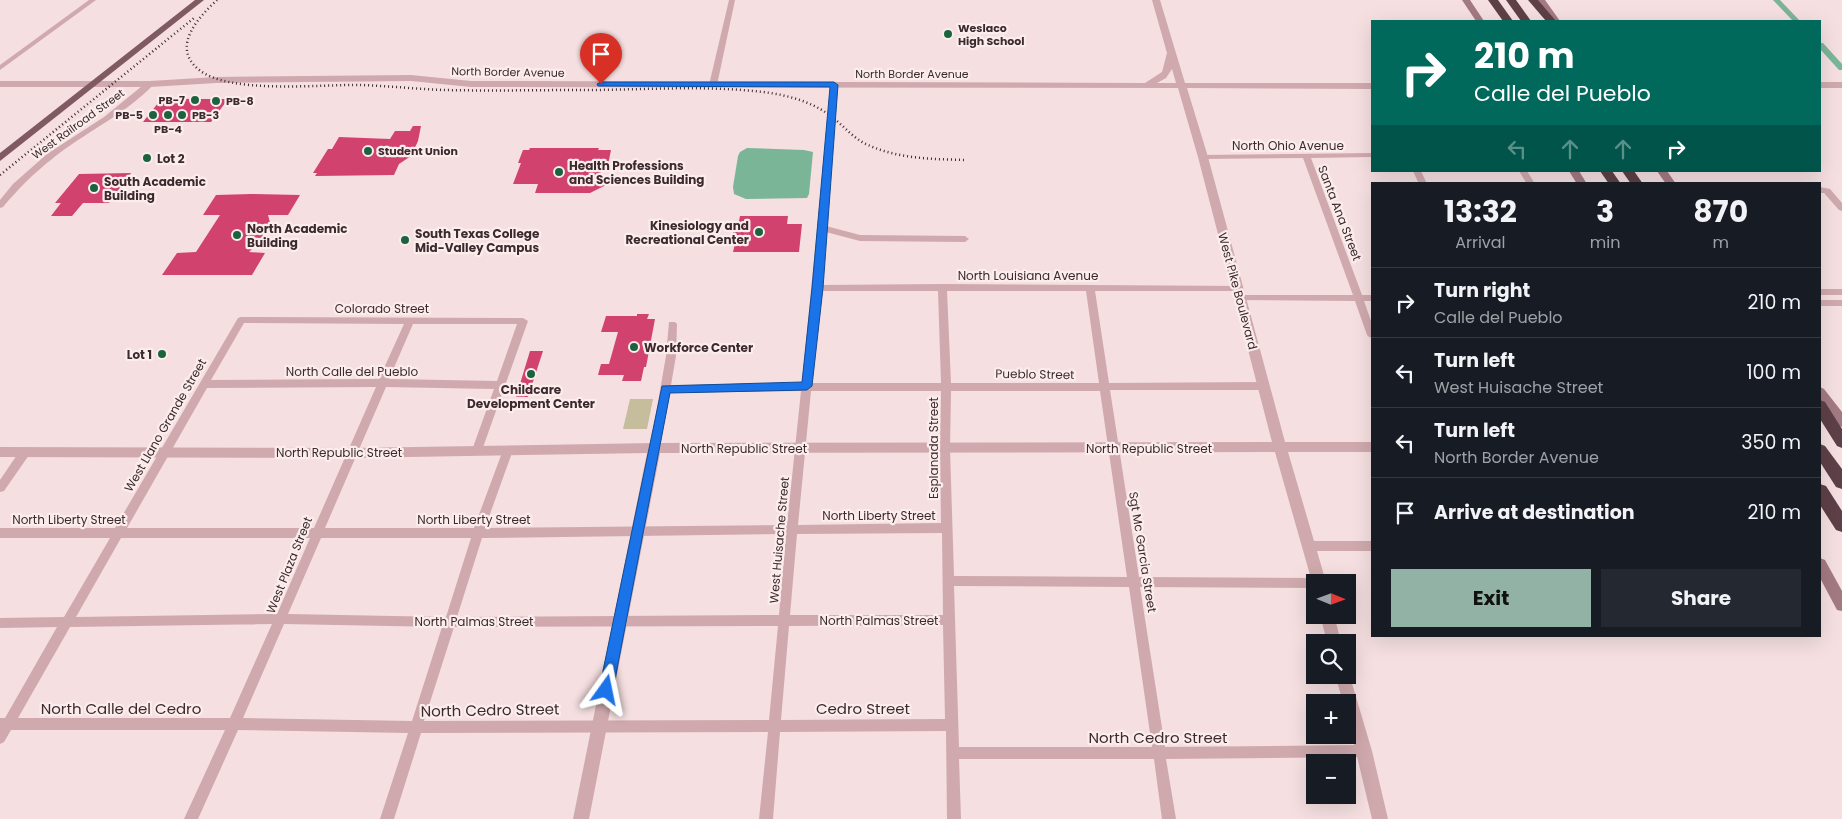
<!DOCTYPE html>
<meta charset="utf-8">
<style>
body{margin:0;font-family:Poppins,sans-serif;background:#242831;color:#f1f3f6;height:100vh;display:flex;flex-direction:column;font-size:19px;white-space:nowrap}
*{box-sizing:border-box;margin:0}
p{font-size:16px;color:#9ea1a6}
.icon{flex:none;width:28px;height:28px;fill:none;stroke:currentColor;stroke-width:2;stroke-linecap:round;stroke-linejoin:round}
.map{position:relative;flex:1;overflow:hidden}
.details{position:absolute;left:1371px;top:182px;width:450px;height:455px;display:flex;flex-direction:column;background:#171b24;border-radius:0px;box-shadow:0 5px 20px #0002}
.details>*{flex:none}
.banner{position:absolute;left:1371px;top:20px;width:450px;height:152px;border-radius:0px;box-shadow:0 5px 20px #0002;background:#00695c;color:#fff;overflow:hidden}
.needle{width:32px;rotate:91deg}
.tools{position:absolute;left:1306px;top:574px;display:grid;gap:10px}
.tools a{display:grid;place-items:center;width:50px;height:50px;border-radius:0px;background:#171b24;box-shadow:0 5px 20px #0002;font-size:25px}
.pin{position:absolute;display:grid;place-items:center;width:42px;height:42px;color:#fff;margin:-51px -21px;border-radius:50% 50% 50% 0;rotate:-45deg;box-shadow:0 0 5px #0007}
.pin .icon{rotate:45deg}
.me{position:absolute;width:55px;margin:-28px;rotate:12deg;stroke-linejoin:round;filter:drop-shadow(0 0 4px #0008)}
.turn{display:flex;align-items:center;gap:18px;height:105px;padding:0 20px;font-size:22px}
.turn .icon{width:65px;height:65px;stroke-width:2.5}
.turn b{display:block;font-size:35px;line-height:42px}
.lanes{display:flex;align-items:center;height:48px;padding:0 20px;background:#0003;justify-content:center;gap:25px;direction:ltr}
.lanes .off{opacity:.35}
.eta{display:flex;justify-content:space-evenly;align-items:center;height:85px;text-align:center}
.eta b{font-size:30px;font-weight:700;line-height:35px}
.action{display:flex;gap:10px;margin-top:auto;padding:10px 20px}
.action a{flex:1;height:58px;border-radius:0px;background:#91b2a4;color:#111;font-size:20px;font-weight:700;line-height:58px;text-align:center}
.action a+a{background:#242831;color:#f1f3f6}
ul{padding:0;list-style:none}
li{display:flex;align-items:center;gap:15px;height:70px;padding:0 20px;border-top:1px solid #363941}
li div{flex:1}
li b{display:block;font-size:19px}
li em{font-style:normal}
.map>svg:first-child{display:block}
</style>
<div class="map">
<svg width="1842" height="819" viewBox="0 0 1842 819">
<rect width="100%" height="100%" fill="#f5dfe0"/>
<path fill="#c6bd9d" d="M630,399H653L647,429H623Z"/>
<path fill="#7bb597" d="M747,148L804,150L813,152L809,194L807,198L746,199L734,194L733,187L738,156L740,152Z"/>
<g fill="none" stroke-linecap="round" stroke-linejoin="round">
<g fill="#7bb597" fill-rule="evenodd">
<path d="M1773,0H1780L1800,21H1793Z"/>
<path d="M1820,43H1823L1842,64V70H1839L1820,49Z"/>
</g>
</g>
<g fill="#d1426f">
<path d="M162,98L192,99H228L211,122H143Z"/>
<path d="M413,126H421L418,141L411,156L399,164L394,175L315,176L317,173H313L328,149H332L339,137L390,139L395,131H410Z"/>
<path d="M530,148H599L598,150H611L608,165H603L597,184H608L590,193H535L538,184H513L521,163H518L523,150H529Z"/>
<path d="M131,173L109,203H83L72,216H51L61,203H55L79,174Z"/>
<path d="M251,194L300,195L288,215H268L271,226L269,232L249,252L265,253L252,275H162L177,253L196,252L220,215H203L216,195Z"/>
<path d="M740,216H788L787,224H802L799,252H733L736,239H732L734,226H738Z"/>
<path d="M637,314H649L647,319H655L646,367H644L641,381H622L624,375H598L601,364H609L618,332H601L606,316H637Z"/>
<path d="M530,351H543L528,397H516Z"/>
</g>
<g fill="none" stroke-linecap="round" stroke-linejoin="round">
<g fill="#cfa9ad" fill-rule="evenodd">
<path d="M89,0H96L0,70V65Z"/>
<path d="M729,0H735L717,85L713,87L709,85Z"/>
<path d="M147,82H150L154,84C125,115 85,132 52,159C34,173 18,189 3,207L0,208V200L13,184L47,154L104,117Z"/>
<path d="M831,83H834L838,85L826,226L860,235L965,236L969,239L965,242L860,241L826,232L822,285L942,284L1240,286L1242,288L1240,290L1237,291H1095L1109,383L1262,382L1267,386L1262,390H1110L1139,577L1315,578L1319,579L1320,582H1315V588L1140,587L1165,747L1364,745L1368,747L1370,751L1368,755L1364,757L1166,759L1176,819H1162L1154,759H959L961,819H947L946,731L780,732L773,819H759L768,732L421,733L394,819H380L408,733L238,730L198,819H184L225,730H11L4,742L0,744V718H5L57,627L0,628V618L64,617L110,538H0V528H115L238,318L241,317L523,318L528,321L481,453H473L472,450L494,389L386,387L325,528H474L503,450L504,447H512L513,450L485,528L787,525L801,391L670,393L660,448L659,451H651L650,448L666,356L669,322H675L677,324L676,356L671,385L802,383ZM821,291H938L941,383H812ZM947,291H1086L1099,383H951ZM244,323L404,324L379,379L211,380ZM413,324H517L497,381L389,379ZM376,387L314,528H127L207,388ZM811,391H941L940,449L941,523L798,525ZM951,391H1100L1127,577L954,576L950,449ZM942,533L943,615H790L797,534ZM786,534L779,615L457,617L482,538ZM121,538H310L277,614L76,617ZM321,538H471L446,617L288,614ZM954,586L1129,587L1152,747H959ZM272,624L230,718H18L70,627ZM284,624L442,627L412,721L243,718ZM943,625L945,719L781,720L789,626ZM778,626L769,720L424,721L454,627Z"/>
<path d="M1372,153V157L1311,158L1362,295H1372V301H1364L1372,324V338L1369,337L1367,335L1355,301L1238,300L1236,298L1241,295H1353L1303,158L1203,159H1200V155Z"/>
<path d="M1413,171H1421L1427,184H1419Z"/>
<path d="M1519,171H1527L1535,184H1527Z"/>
<path d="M1820,187L1830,189L1842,203V211L1839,210L1824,193H1820Z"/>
<rect x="1820" y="289" width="22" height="6"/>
<rect x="1820" y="300" width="22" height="6"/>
<path d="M25,448L29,449L30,452L29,455L4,491L0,492V480L21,449Z"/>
<path d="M1308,541H1372V551H1308L1304,549L1302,546L1304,543Z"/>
</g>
<g fill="#cfa9ad" fill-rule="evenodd">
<path d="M1152,0H1160L1185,83H1372V89L1187,88L1208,157L1285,442H1372V452H1288L1326,582H1315V587L1312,582L1275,452L660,453L589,819H573L647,453L351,458L0,457V447L351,448L655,443L1272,442L1198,157L1178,88L471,87L411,81L216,83L150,87H0V81H150L216,77L411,75L471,81L1145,83L1162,72L1167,53ZM1172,69L1176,83H1157L1166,78Z"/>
<rect x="1820" y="82" width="22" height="6"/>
<path d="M1320,615H1334L1341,642H1327Z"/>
<path d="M1348,670L1372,751L1388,819H1372L1348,719V702H1343L1335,675H1348Z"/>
</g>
<g fill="#a37a82" fill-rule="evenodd">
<path d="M1462,0H1470L1484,21H1476Z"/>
<path d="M1537,0H1545L1560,21H1552Z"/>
<path d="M1569,171H1579L1587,184H1577Z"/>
<path d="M1657,171H1667L1676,184H1666Z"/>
<path d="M1820,387L1824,389L1842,412V427L1838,426L1820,401Z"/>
<path d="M1820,558L1825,560L1842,591V611L1837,610L1820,578Z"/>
</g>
<path fill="#7f5a62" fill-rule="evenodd" d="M195,0H204L0,161V153Z"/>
<g fill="#5e4047" fill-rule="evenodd">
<path d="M1488,0H1498L1513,21H1503Z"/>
<path d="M1506,0H1516L1531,21H1521Z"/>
<path d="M1528,0H1538L1556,21H1546Z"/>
<path d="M1600,171H1612L1621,184H1609Z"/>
<path d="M1622,171H1634L1643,184H1631Z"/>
<path d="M1820,400L1825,402L1842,429V448L1837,446L1820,419Z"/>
<path d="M1820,444L1825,446L1842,469V489L1836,487L1820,462Z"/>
<path d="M1820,484L1826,486L1842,511V532L1836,530L1820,505Z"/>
</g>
<g stroke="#3c2a2e" stroke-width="2.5" stroke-dasharray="1 3" stroke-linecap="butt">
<path d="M217,0C199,17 171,46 198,69C228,95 322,84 361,85C389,86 417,89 444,90C491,91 538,90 584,90C644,90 704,85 763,92C788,95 813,102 832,117C844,126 853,138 866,144C897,159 932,159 965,160"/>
<path d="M0,175L194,18"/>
</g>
</g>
<path fill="#1a73e8" stroke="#114b97" d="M601,82H834L838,85L823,288L812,386L807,390L670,393L613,690L611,695L606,697L601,695L599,690L662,386L802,382L812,288L830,87L598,86L597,84Z"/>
<g fill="#1b623f" stroke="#fceded" stroke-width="2">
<circle cx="948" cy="34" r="5"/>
<circle cx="195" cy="100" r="5"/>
<circle cx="216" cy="101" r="5"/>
<circle cx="153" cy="115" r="5"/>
<circle cx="168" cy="115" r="5"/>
<circle cx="182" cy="115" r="5"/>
<circle cx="368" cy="151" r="5"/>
<circle cx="147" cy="158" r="5"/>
<circle cx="559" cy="172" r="5"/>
<circle cx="94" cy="188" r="5"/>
<circle cx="759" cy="232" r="5"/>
<circle cx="237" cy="235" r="5"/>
<circle cx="405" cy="240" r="5"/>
<circle cx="634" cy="347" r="5"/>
<circle cx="162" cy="354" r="5"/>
<circle cx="531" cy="374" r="5"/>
</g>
<g text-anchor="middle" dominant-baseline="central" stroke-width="4.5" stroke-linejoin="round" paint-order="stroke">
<g font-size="11" font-weight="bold" fill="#3c2a2e" stroke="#fceded" text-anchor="start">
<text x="958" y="28">Weslaco<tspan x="958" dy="13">High School</tspan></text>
<text x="185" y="100" text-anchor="end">PB-7</text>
<text x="226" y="101">PB-8</text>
<text x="143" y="115" text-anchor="end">PB-5</text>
<text x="192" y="115">PB-3</text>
<text x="168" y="129" text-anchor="middle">PB-4</text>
<text x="378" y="151">Student Union</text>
</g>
<g font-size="11" fill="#3c2a2e" stroke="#fceded">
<text transform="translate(508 72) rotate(1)">North Border Avenue</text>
<text x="912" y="74">North Border Avenue</text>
<text transform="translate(78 124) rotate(-36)">West Railroad Street</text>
</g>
<g font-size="12" fill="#3c2a2e" stroke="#fceded">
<text x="1288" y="145">North Ohio Avenue</text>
<text transform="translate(1340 213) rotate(69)">Santa Ana Street</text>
<text x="1028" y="275">North Louisiana Avenue</text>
<text transform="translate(1238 291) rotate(75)">West Pike Boulevard</text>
<text x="382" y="308">Colorado Street</text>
<text x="352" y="371">North Calle del Pueblo</text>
<text transform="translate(1035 374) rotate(1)">Pueblo Street</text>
<text transform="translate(165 425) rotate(-60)">West Llano Grande Street</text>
<text x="744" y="448">North Republic Street</text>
<text transform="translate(933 448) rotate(-90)">Esplanada Street</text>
<text x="1149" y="448">North Republic Street</text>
<text x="339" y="452">North Republic Street</text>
<text x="879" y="515">North Liberty Street</text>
<text x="69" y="519">North Liberty Street</text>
<text x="474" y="519">North Liberty Street</text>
<text transform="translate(779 540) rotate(-85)">West Huisache Street</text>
<text transform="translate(1143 552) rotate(81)">Sgt Mc Garcia Street</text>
<text transform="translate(289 565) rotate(-68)">West Plaza Street</text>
<text x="879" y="620">North Palmas Street</text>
<text x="474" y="621">North Palmas Street</text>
</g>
<g font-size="12" font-weight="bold" fill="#3c2a2e" stroke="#fceded" text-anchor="start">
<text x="157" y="158">Lot 2</text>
<text x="569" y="165">Health Professions<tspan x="569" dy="14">and Sciences Building</tspan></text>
<text x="104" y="181">South Academic<tspan x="104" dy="14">Building</tspan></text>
<text x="749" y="225" text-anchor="end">Kinesiology and<tspan x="749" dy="14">Recreational Center</tspan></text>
<text x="247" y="228">North Academic<tspan x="247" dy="14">Building</tspan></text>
<text x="415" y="233">South Texas College<tspan x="415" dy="14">Mid-Valley Campus</tspan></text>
<text x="644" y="347">Workforce Center</text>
<text x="152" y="354" text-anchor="end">Lot 1</text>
<text x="531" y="389" text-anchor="middle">Childcare<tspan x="531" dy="14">Development Center</tspan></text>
</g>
<g font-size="15" fill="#3c2a2e" stroke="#fceded">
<text x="121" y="708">North Calle del Cedro</text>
<text x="863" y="708">Cedro Street</text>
<text transform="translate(490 710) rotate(-1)">North Cedro Street</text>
<text x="1158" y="737">North Cedro Street</text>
</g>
</g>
</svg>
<div class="tools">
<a><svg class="needle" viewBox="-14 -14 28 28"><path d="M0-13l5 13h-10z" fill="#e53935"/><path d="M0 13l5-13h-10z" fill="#9ea1a6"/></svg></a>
<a><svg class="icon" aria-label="search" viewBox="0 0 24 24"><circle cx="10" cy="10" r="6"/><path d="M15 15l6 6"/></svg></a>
<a>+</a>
<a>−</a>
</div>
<div class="pin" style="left:601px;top:84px;background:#d93025"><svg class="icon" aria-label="arrive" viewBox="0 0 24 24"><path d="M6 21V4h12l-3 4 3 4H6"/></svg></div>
<svg class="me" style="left:606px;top:690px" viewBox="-20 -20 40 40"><path d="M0-17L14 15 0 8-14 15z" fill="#1a73e8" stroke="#fff" stroke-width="4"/></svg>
<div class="banner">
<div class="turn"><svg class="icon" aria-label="right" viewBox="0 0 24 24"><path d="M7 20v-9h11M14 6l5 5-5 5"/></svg><div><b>210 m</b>Calle del Pueblo</div></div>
<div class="lanes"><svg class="icon off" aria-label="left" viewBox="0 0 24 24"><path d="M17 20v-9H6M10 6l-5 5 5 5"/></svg><svg class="icon off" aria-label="ahead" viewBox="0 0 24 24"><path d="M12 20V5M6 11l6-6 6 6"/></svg><svg class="icon off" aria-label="ahead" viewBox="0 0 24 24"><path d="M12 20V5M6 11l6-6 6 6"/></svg><svg class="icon" aria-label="right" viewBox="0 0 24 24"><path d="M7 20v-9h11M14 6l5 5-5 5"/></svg></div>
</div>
<section class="details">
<div class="eta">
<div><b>13:32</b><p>Arrival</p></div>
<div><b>3</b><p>min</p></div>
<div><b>870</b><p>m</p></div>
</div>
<ul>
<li><svg class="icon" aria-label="right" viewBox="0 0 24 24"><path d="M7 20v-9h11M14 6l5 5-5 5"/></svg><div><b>Turn right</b><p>Calle del Pueblo</p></div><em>210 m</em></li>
<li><svg class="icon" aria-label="left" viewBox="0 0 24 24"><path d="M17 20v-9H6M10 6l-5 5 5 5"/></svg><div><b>Turn left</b><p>West Huisache Street</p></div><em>100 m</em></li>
<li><svg class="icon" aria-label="left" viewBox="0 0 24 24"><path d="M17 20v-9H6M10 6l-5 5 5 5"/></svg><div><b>Turn left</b><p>North Border Avenue</p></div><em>350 m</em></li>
<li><svg class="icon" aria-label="arrive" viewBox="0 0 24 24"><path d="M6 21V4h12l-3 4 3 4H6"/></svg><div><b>Arrive at destination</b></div><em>210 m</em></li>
</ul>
<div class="action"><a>Exit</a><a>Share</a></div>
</section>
</div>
